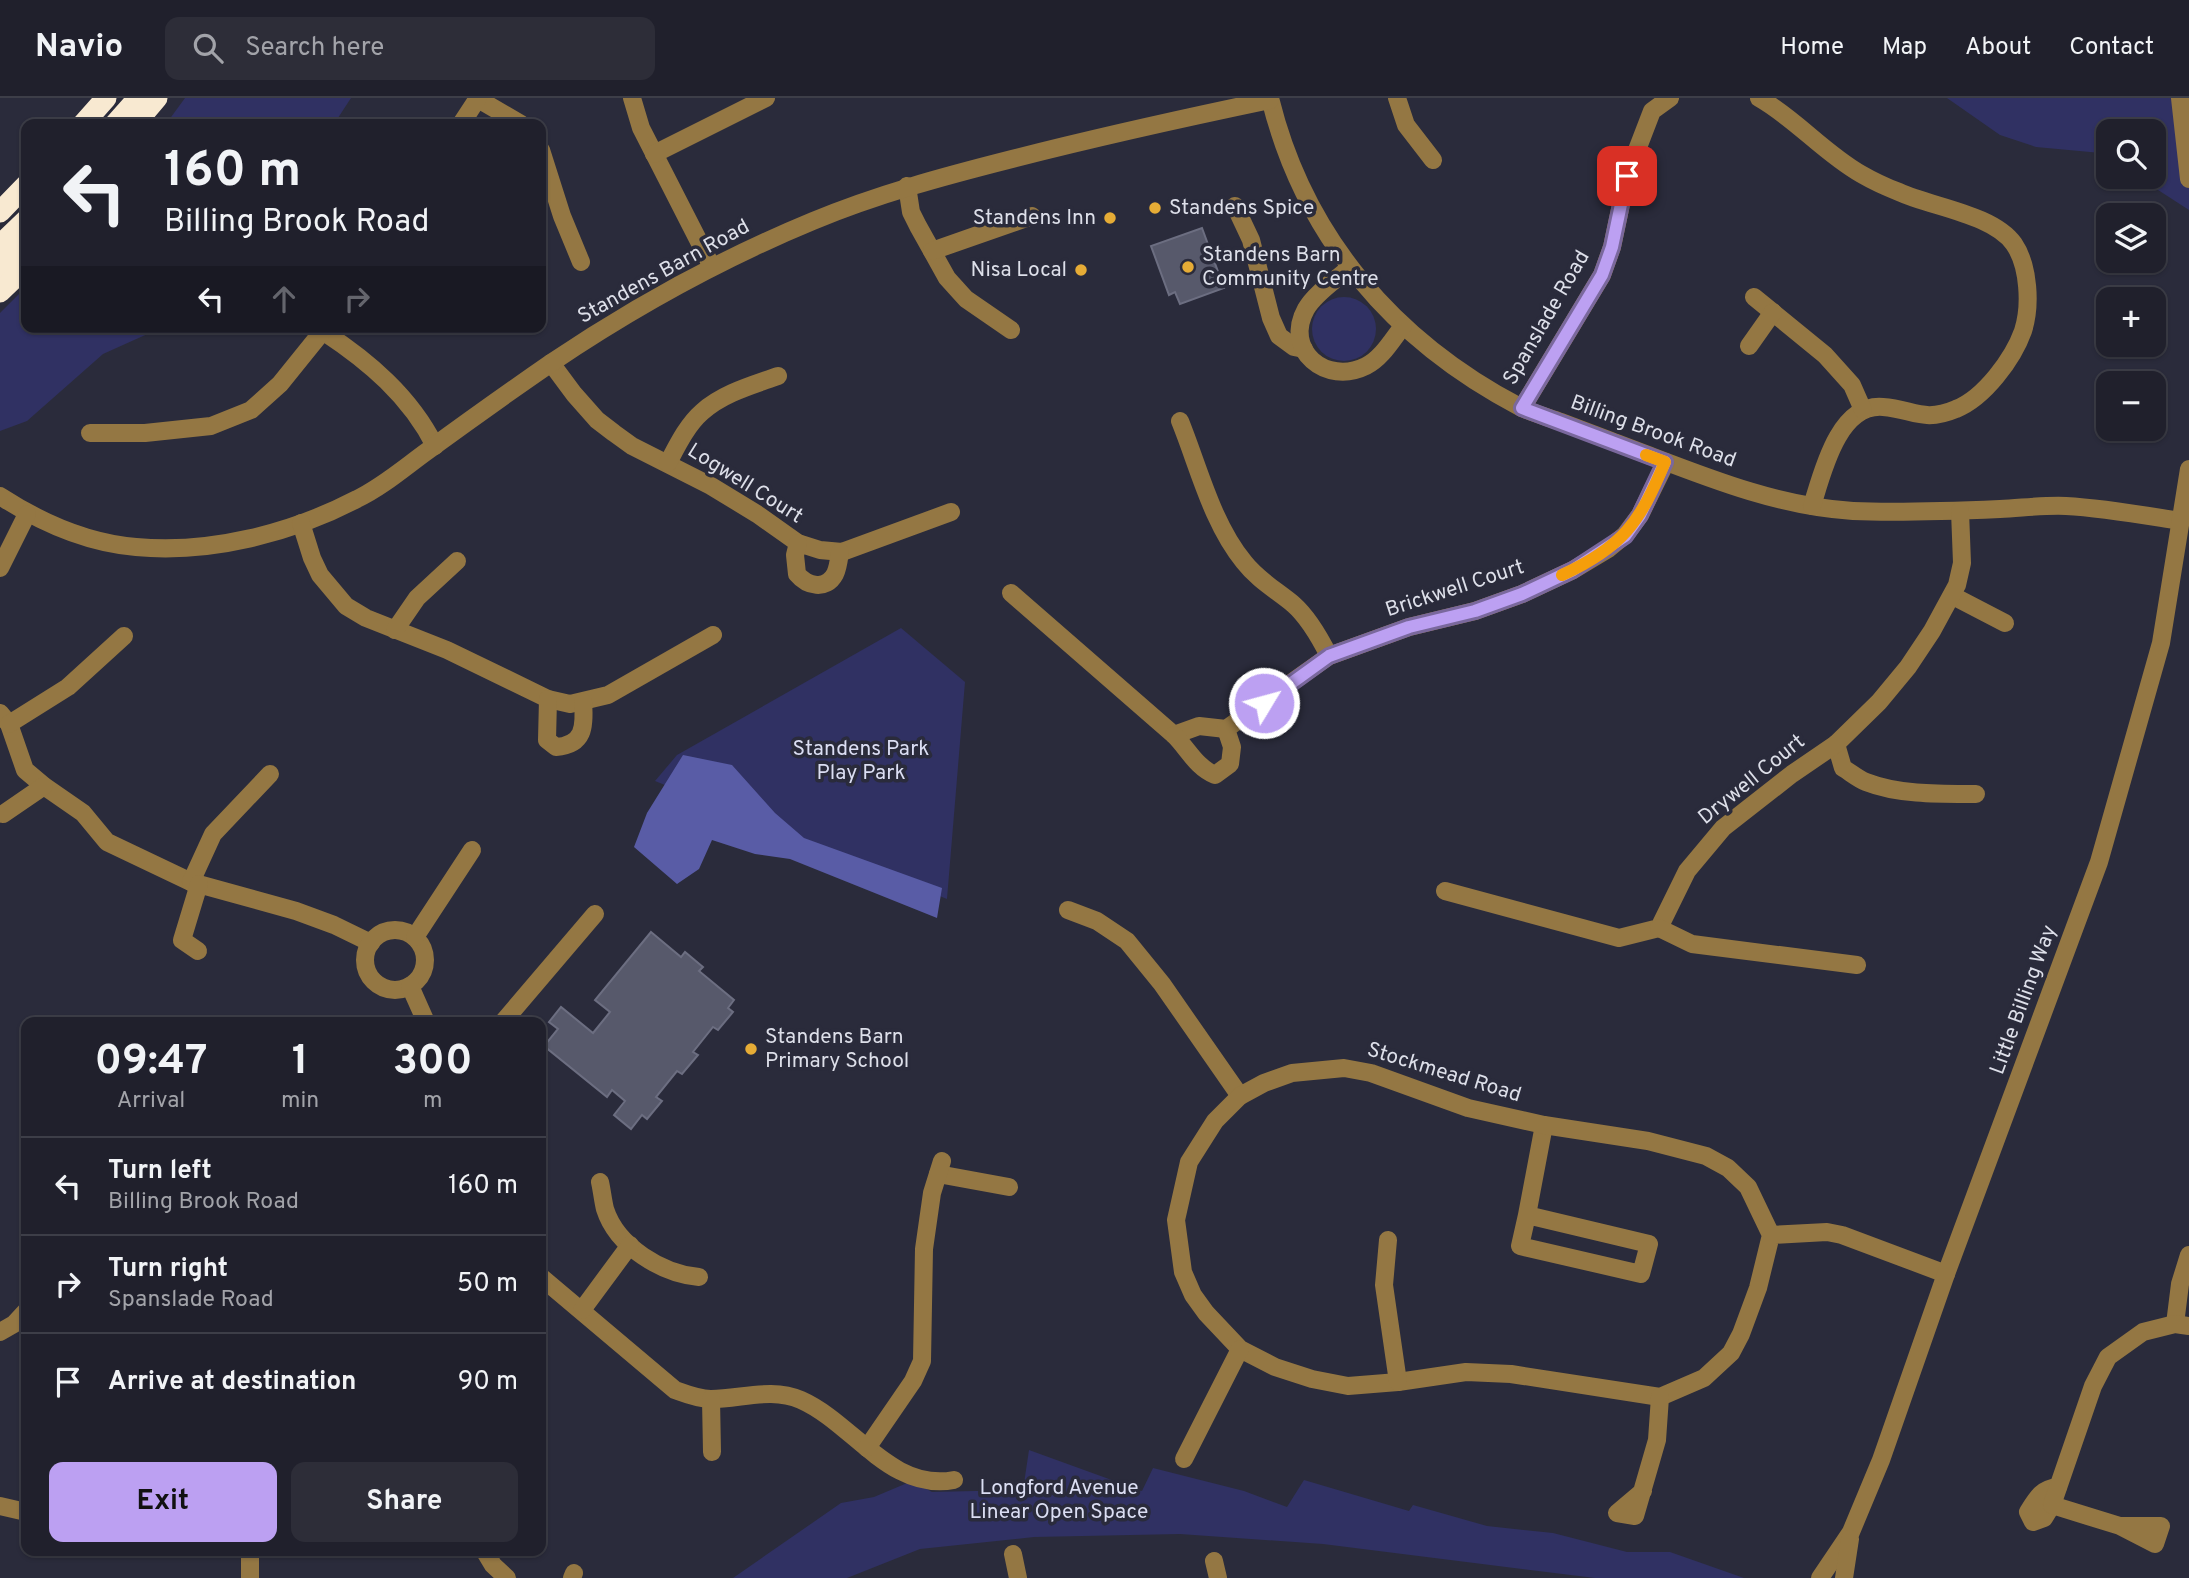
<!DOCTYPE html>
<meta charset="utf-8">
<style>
body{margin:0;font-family:Overpass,sans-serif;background:#2d2d38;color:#f1f3f6;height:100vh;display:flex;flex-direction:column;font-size:26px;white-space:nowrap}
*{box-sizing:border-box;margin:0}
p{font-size:23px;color:#a2a3a9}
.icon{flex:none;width:38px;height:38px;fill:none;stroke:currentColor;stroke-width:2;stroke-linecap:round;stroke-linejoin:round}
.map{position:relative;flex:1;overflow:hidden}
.side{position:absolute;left:21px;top:919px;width:525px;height:539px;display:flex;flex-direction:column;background:#20202c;border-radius:14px;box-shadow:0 2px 5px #0004,0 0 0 2px #3d3e48}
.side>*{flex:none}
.top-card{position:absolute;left:21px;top:21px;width:525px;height:214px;border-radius:14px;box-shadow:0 2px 5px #0004,0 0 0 2px #3d3e48;background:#20202c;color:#f1f3f6;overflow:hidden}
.tools{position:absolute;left:2096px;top:21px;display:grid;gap:14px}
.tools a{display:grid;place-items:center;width:70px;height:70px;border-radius:14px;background:#20202c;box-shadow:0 2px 5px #0004,0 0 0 2px #3d3e48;font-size:35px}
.pin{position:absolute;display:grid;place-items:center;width:60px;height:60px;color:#fff;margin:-30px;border-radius:14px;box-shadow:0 4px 10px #0006}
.me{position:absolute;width:77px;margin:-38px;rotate:53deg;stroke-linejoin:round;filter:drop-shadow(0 0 5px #0008)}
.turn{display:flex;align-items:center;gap:24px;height:147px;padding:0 28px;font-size:32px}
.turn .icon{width:91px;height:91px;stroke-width:2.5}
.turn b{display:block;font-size:49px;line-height:60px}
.lanes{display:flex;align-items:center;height:66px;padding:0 28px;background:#0003;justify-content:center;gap:35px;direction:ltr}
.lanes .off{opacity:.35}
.eta{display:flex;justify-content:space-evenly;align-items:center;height:119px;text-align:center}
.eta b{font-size:42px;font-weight:700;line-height:49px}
.button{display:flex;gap:14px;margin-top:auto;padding:14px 28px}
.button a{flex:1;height:80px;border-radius:14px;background:#bca0f2;color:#111;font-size:28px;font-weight:700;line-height:80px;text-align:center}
.button a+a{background:#2d2d38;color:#f1f3f6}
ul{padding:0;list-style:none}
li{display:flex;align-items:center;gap:21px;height:98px;padding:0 28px;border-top:2px solid #3d3e48}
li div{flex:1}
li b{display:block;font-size:26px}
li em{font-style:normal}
header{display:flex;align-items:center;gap:42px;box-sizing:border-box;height:98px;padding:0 35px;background:#20202c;border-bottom:2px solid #3d3e48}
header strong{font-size:33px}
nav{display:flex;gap:38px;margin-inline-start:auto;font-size:24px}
.search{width:490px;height:63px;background:#2d2d38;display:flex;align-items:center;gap:18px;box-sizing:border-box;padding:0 24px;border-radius:14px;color:#a2a3a9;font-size:26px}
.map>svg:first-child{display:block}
</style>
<header>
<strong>Navio</strong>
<div class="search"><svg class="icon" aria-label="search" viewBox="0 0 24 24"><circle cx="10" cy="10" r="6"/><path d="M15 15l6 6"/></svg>Search here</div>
<nav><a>Home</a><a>Map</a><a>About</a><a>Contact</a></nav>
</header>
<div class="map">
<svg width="2189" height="1480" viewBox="0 0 2189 1480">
<rect width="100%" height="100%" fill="#2a2b3b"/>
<g fill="#303163">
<path d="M185,0H351L334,26H166Z"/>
<path d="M1947,0H2180L2189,81V112L2138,79H2154V33H2109V60L2101,55L2036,49L2000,37Z"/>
<path d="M26,189V229H163L103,256L27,323L0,333V215Z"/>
<circle cx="1344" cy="231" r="32"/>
<path d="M901,530L965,584L947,801L655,683L677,657Z"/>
<path d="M1029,1352L1142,1393L1153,1370L1244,1393L1287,1409L1304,1382L1409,1413L1413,1407L1487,1428L1553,1435L1627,1454H1670L1744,1480H1595L1323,1446L1180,1436L1034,1439L920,1451L847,1480H733L841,1405L874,1399L912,1383L932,1394L1023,1392Z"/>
</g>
<path fill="#595ca6" d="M683,657L732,667L775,715L804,740L942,790L937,820L790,761L755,756L712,742L699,771L677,786L634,749L647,715Z"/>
<g fill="#57596b" stroke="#6c6e81" stroke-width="2">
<path d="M1202,130L1224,190L1180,206L1175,194L1169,197L1151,148Z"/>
<path d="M651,834L681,859L685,854L703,869L699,873L734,902L728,910L733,914L718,932L713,929L693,954L698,957L682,976L677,973L656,999L662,1003L647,1021L642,1017L631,1031L614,1017L625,1003L612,992L607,999L544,948L558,931L549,924L561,909L593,935L610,914L595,902Z"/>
</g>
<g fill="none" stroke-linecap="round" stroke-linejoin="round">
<g stroke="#947743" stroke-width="18">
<path d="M632,0L641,30L712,169"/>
<path d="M1270,0C1304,139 1394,243 1520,309C1532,315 1547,319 1561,324C1590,335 1619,346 1648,357C1713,382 1782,409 1853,413C1902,415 1952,413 2000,411C2022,410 2044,407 2066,408C2104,410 2142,417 2180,423"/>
<path d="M1397,0L1406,27L1433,62"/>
<path d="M1759,0C1796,21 1824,55 1861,76C1873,83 1886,89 1899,94C1931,109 1993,116 2014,146C2029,168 2031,208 2023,233C2013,261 1984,300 1956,311C1923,325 1913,311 1883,309C1838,305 1822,376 1812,408"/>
<path d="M2180,0L2189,81"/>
<path d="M478,1L521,26"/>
<path d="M461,26L478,0"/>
<path d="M541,52L562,118L581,164"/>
<path d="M654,56L766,0"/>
<path d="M907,88L911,114L918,128L947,180L966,201L1011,232"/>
<path d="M1235,108L1251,142L1271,220L1279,238L1294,249L1304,251"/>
<path d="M932,153L1032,118"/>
<path d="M1349,170C1336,182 1315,195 1306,211C1283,252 1326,288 1366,268C1382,260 1392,242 1403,228"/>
<path d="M1754,199L1825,257L1852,287L1863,312"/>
<path d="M324,234C368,263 410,298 435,348"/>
<path d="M1749,248L1773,214"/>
<path d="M551,265L574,296L597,322L614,335L632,348L711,388L757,416L798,445L820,452L842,454L951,414"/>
<path d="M1522,310L1602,177L1612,149L1627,78L1652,13L1670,0"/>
<path d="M1180,323C1199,370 1212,425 1244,464C1258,482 1276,492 1293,506C1309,520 1320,540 1329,558"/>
<path d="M90,335H145L211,328L251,312L280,286L326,229"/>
<path d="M668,365C677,348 687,327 702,314C723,295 753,287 778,278"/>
<path d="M0,398C40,424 88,445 136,449C210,456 292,435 357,401C382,389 404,370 426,354C467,324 509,294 551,265C634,209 721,161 813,123C878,96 945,78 1012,61C1098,39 1184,20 1270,2"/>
<path d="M301,425L312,460L320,477L346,508L366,520L447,552L548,601L570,606L608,597L713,537"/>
<path d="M798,445L795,457L797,476C807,488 826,493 835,476C838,470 839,461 840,454"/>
<path d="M0,470L27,416"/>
<path d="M1011,495L1174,637L1199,628L1226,631L1329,558L1409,529L1475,513L1522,496L1573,472L1608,451L1625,437L1640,417L1666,364"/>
<path d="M1953,498L2005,525"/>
<path d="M395,532L417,500L457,463"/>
<path d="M548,601L547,642L556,649C584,647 585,629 583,604"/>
<path d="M0,615L9,626L25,672L44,688L83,715L107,744L191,784L296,813L334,827L371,845"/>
<path d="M9,626L68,589L124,538"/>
<path d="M1174,637C1188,651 1196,669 1215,677L1230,666L1232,649L1226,631"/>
<path d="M1836,646L1843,670C1850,674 1858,681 1866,684C1899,697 1941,696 1976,696"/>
<path d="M3,716L44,688"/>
<path d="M191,784L213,736L270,676"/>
<path d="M1445,793L1619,840L1659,830L1687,773L1723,730L1792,676L1836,646L1879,604L1908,569L1932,533L1957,487L1962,465L1960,413"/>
<path d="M1068,812L1097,823L1127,843L1162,886L1240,998"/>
<path d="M1659,830L1692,846L1857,867"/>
<circle cx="395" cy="862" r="30"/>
<path d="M415,839L472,752"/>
<path d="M198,853L182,842L199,786"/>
<path d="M410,888L426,924"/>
<path d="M503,924L595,816"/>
<path d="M938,1076L1009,1089"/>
<path d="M600,1084C602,1093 603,1103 605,1111C617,1149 663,1176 699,1179"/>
<path d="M1527,1117L1520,1148L1641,1176L1649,1146L1527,1117L1544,1027"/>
<path d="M1771,1137L1748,1089L1728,1070L1706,1058L1648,1043L1544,1027L1468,1010L1371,975L1344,970L1292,975L1264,985L1240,998L1215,1023L1189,1064L1176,1122L1183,1174L1193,1197L1206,1215L1240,1251L1275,1269L1312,1281L1348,1288L1398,1284L1466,1274L1511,1276L1660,1299L1704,1280L1731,1255L1741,1236L1758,1190L1771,1137L1827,1134L1842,1137L1946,1176"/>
<path d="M1388,1142L1384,1187L1398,1284"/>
<path d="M541,1179L675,1292C686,1296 698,1301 711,1301C741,1301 772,1289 801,1302C853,1325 891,1394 954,1382"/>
<path d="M582,1212L630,1147"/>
<path d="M2175,1226L2180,1186L2189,1157"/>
<path d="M0,1234L14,1226L26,1213"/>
<path d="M711,1301L712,1354"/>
<path d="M867,1350L913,1283L922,1263L924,1151L932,1095L942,1063"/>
<path d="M1184,1361L1240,1251"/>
<path d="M1643,1393L1617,1415L1635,1418L1657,1342L1660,1299"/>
<path d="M2052,1407L2044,1420L2033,1424L2028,1414C2036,1401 2042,1390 2058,1389"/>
<path d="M0,1408L26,1414"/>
<path d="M2120,1428H2161L2155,1446L2120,1428L2052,1407L2093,1288L2108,1259L2143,1234L2175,1226L2189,1228"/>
<path d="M484,1452L493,1467L507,1480"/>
<path d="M1013,1456L1018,1480"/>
<path d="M1214,1463L1218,1480"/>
<path d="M250,1480V1452"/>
<path d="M572,1480L574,1475"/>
<path d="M1820,1480L1851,1434L1881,1362L1946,1176L2099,764L2161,545L2189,371"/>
<path d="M1844,1480L1850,1441"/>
</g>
<g stroke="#f8e9d1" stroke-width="21">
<path d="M83,26L106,0"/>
<path d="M115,26L138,0"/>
<path d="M135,26L157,0"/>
<path d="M0,114L26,87"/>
<path d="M0,147L26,122"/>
<path d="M0,171L26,145"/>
<path d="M0,194L26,169"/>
</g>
</g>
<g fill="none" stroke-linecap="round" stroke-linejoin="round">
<g stroke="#7a689d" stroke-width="18">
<path id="route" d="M1264,605L1329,558L1409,529L1475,513L1522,496L1573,472L1625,438L1640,417L1665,364L1522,310L1602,177L1612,149L1627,78"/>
</g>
<use href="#route" stroke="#bca0f2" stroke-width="12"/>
<path stroke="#f59e0b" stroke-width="12" d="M1562,477C1623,449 1640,424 1665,364L1646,357"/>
</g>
<g fill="#e6ac36" stroke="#2a2b3b" stroke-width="2.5">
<circle cx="1155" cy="110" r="7"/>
<circle cx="1110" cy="120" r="7"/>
<circle cx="1188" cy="169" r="7"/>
<circle cx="1081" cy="172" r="7"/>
<circle cx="751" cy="951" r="7"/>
</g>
<g text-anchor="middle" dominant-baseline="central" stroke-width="7" stroke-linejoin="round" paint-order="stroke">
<g font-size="21" fill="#dddfe9" stroke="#2a2b3b" text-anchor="start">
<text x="1169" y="110">Standens Spice</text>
<text x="1096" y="120" text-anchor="end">Standens Inn</text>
<text x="1202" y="157">Standens Barn<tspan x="1202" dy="24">Community Centre</tspan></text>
<text x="1067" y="172" text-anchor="end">Nisa Local</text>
<text x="765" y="939">Standens Barn<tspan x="765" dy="24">Primary School</tspan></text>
</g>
<g font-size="21" fill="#dddfe9" stroke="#2a2b3b">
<text transform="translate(664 174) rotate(-29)">Standens Barn Road</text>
<text transform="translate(1547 220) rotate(-60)">Spanslade Road</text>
<text transform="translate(1653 334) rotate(20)">Billing Brook Road</text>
<text transform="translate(745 386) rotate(32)">Logwell Court</text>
<text transform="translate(1455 491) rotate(-18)">Brickwell Court</text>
<text transform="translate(1752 682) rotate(-39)">Drywell Court</text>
<text transform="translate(2024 902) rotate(-70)">Little Billing Way</text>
<text transform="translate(1444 975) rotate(17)">Stockmead Road</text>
</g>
<g font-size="21" fill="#dbdef3" stroke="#2a2b3b">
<text x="861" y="651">Standens Park<tspan x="861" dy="24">Play Park</tspan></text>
<text x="1059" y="1390">Longford Avenue<tspan x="1059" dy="24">Linear Open Space</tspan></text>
</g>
</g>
</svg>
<div class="tools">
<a><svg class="icon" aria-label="search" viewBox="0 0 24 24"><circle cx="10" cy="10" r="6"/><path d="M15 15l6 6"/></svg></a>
<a><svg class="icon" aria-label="layers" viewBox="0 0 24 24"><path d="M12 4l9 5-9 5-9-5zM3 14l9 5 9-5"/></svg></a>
<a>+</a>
<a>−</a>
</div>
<div class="pin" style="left:1627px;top:78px;background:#d93025"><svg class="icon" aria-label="arrive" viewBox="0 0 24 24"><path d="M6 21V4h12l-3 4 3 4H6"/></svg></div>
<svg class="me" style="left:1264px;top:605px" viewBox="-20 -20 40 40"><circle r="17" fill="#bca0f2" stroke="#fff" stroke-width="3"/><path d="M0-11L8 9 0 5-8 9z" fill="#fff"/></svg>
<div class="top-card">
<div class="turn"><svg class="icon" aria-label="left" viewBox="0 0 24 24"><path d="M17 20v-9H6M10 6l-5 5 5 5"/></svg><div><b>160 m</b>Billing Brook Road</div></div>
<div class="lanes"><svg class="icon" aria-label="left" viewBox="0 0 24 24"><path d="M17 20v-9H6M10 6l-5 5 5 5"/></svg><svg class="icon off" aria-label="ahead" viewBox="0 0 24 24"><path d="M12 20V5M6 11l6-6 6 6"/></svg><svg class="icon off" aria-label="right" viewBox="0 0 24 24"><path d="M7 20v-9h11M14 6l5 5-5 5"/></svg></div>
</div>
<section class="side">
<div class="eta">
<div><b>09:47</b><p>Arrival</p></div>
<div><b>1</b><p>min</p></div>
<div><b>300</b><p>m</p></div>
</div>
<ul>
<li><svg class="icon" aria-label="left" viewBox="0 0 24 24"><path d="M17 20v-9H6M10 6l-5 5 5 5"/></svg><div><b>Turn left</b><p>Billing Brook Road</p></div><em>160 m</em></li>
<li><svg class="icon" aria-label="right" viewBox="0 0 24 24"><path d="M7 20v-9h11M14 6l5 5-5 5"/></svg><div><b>Turn right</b><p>Spanslade Road</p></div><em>50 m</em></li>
<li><svg class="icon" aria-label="arrive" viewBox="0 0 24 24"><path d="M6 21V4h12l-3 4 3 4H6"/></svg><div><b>Arrive at destination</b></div><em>90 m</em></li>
</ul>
<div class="button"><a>Exit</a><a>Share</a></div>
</section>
</div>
